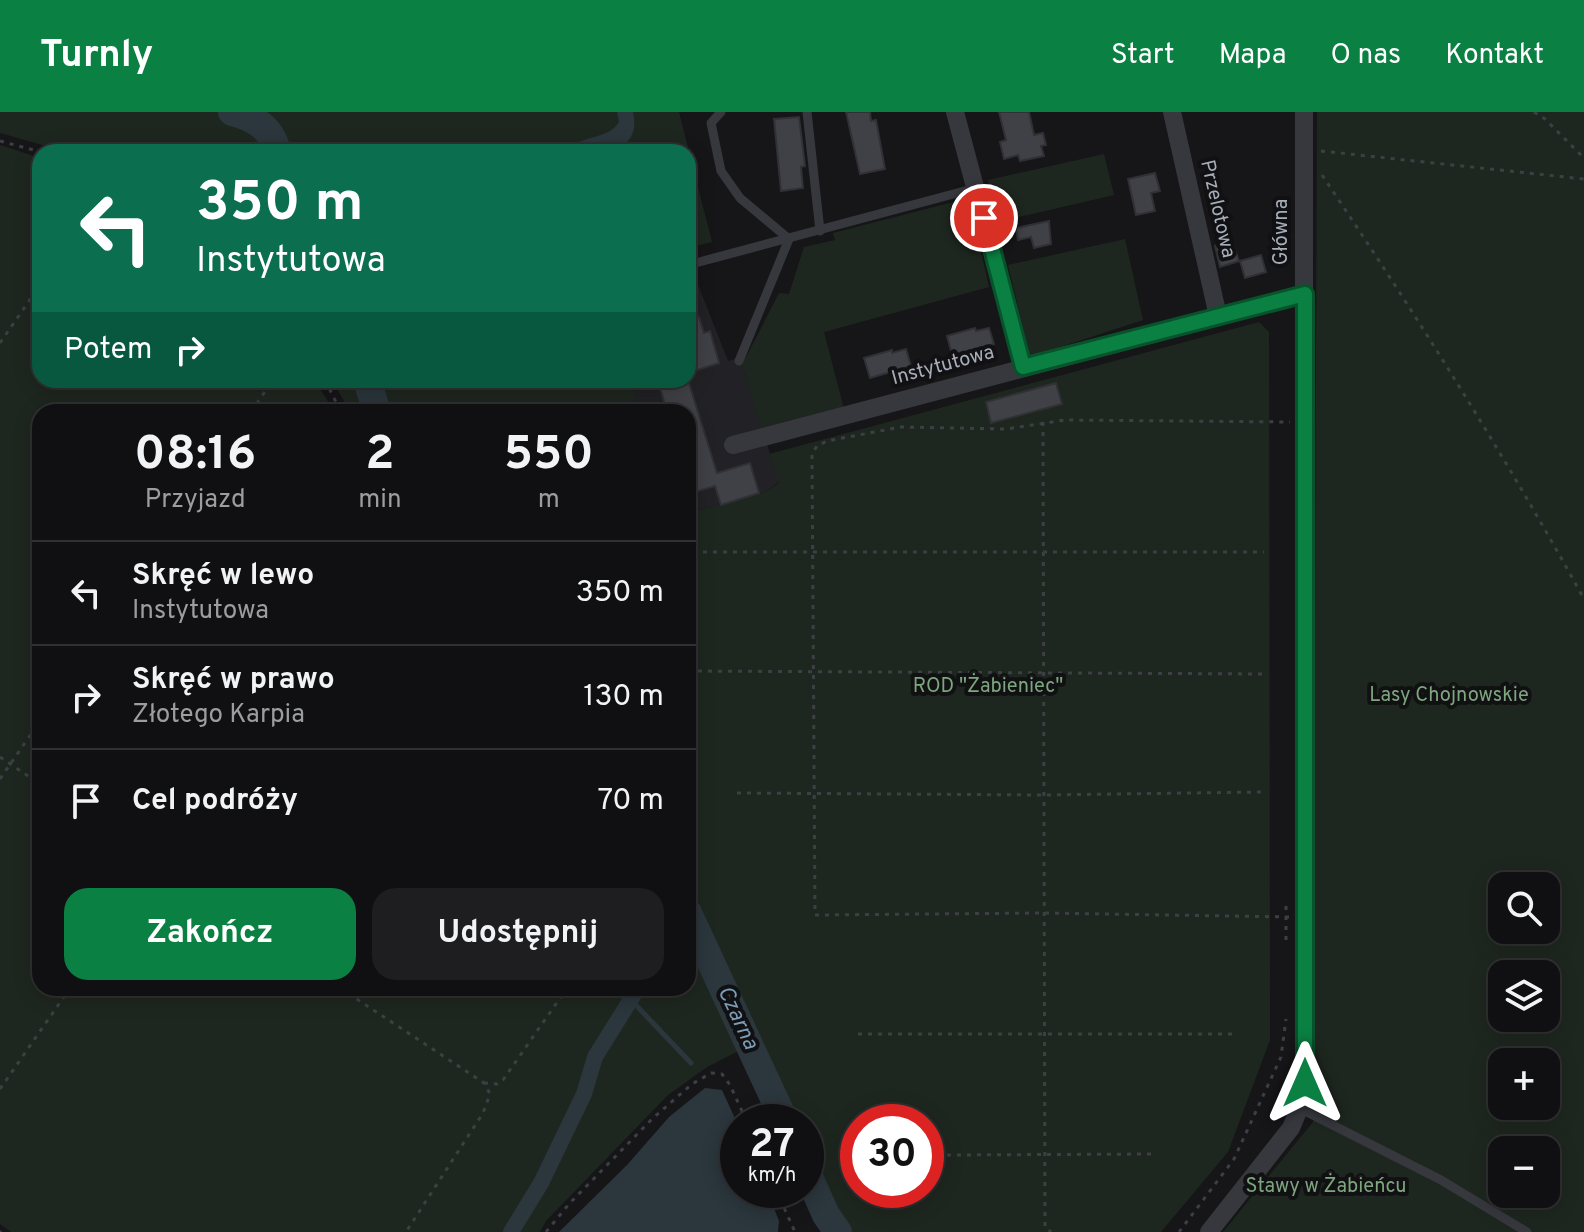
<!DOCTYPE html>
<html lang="pl">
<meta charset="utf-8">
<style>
body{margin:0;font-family:Overpass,sans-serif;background:#1e1e20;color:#f1f3f6;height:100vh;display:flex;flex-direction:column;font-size:30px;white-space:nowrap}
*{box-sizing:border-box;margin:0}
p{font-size:26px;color:#9c9d9f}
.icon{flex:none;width:44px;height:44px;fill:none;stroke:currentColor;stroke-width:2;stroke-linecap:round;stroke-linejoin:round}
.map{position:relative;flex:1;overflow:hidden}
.panel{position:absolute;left:32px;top:292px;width:664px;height:592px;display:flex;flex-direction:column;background:#101012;border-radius:24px;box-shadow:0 4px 20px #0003,0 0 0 2px #303032}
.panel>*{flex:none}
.hud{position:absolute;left:32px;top:32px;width:664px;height:244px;border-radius:24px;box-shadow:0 4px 20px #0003,0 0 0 2px #303032;background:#0b6e4f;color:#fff;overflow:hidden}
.tools{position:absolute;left:1488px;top:760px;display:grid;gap:16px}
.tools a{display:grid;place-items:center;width:72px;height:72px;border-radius:16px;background:#101012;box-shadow:0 4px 20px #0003,0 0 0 2px #303032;font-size:40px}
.speed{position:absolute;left:720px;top:992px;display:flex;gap:16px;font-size:40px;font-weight:700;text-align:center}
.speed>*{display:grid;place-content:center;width:104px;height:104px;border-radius:50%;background:#101012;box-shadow:0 4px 20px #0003,0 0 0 2px #303032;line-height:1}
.speed small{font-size:20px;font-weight:400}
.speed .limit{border:12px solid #d22;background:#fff;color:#111}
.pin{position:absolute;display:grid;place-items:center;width:68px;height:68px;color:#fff;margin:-34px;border:4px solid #fff;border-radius:50%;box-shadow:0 2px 8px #0007}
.me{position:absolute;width:88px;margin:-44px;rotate:0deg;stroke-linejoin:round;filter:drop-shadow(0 0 6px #0008)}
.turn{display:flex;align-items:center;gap:28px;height:168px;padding:0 32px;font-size:36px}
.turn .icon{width:104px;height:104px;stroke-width:2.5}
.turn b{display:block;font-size:56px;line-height:68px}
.then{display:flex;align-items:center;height:76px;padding:0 32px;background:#0003;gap:16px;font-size:30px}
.eta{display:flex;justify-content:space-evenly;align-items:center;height:136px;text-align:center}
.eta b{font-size:48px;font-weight:700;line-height:56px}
.action{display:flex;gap:16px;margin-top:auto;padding:16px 32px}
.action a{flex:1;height:92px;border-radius:24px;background:#0b8043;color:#fff;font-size:32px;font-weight:700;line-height:92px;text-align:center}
.action a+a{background:#1e1e20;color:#f1f3f6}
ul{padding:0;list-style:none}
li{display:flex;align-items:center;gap:24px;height:104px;padding:0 32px;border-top:2px solid #303032}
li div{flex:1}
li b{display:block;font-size:30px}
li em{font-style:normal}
header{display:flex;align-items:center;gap:48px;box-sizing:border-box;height:112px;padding:0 40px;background:#0b8043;color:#fff}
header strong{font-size:38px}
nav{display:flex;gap:44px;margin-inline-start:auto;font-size:28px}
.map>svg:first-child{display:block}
</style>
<header>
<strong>Turnly</strong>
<nav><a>Start</a><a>Mapa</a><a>O nas</a><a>Kontakt</a></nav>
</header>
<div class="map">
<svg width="1584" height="1120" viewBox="0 0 1584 1120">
<rect width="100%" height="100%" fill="#161618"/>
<path fill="#222226" d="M688,171L699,175L728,249L735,247L742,253L779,370L765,380L688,401V300H632L639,268H688Z"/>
<g fill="#1e271f" fill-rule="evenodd">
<path d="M0,0H679L712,130L688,136V40H190L178,33L152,30L125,40H67L0,21Z"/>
<path d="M1317,0H1584V1120H1223L1313,1010ZM1502,774H1546V818H1502ZM1502,862H1546V906H1502ZM1502,950H1546V994H1502ZM1502,1038H1546V1082H1502Z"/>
<path d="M0,33L40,46V268H314L335,300H40V876H688V401L765,380L779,371L769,342L1259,210L1269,220L1270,928L1228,1040L1161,1120H851L831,1098L806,1036V1010H796L762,927L707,955L668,983L546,1109L540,1120H11L0,1112ZM858,1010H926V1078H858Z"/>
<path d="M1104,42L1114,83L998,110L988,68Z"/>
<path d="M969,86L989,175L824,220L844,297L762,318L742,253L779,181L789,182L804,135L835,128L833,121Z"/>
<path d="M1125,127L1143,208L1030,245L1008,153Z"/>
<path d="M332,268H639L632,300H350Z"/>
</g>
<g fill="#2b363d">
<path d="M617,0H633C643,45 594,40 564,40C578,23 609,28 619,10Z"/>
<path d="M705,976L722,978L738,1013V1078H767L779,1109L778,1120H559L627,1053L669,1005Z"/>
</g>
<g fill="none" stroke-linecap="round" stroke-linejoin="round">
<path stroke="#2b363d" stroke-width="5" d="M631,888L691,951"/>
<path stroke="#2b363d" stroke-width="16" d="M511,1120L541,1071L584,982L595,945L638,876"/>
<g stroke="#2b363d" stroke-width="28">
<path d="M232,0C255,6 272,16 277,40"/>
<path d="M367,268L377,300"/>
<path d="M688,801L785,1010"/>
<path d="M806,1058L826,1103L838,1120"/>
</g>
</g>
<g fill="#404146" stroke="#303035" stroke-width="2">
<path d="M846,0H870L871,9L876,8L885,57L860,62Z"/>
<path d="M999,0H1029L1034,23L1043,21L1046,33L1041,34L1044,44L1020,49L1018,43L1004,47L1000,30L1006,28Z"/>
<path d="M799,5L805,54L801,55L803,76L781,79L774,7Z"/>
<path d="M1155,61L1160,79L1151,81L1155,99L1136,103L1128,67Z"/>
<path d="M1049,109L1051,132L1034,136L1031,125L1018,128L1016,116Z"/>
<path d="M1232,129L1239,149L1220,155L1215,134Z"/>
<path d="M1261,143L1266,160L1245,166L1240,149Z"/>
<path d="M699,205L704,221L710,219L719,251L688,261V208Z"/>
<path d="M975,216L976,219L989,216L994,232L952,243L947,224Z"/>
<path d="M906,237L911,254L870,266L864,246L892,238V241Z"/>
<path d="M658,268H688L717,361L750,351L759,381L721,393L715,374L688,382V300H667Z"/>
<path d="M1056,271L1062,292L991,311L986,290Z"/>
</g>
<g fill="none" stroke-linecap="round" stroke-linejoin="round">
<g stroke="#3d3f45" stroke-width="3" stroke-dasharray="4 6" stroke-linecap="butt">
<path d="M1534,0L1545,7L1584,46"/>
<path d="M0,29L41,40"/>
<path d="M1321,39L1584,67"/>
<path d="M136,40L148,37L171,40"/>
<path d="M1322,63C1415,201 1504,342 1584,487"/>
<path d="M0,231L40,173"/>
<path d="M325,268L341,300"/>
<path d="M251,300L273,268"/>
<path d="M1043,310L1045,1115L1051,1120"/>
<path d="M703,440H1264"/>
<path d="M688,559L1264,562"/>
<path d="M0,645L40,672"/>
<path d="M0,667L40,609"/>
<path d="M737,681L1043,683L1263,680"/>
<path d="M1289,805L1043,801L815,803L812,342L817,334L827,329L901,315L1006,317L1065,308L1290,310"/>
<path d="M1286,828V791"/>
<path d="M340,876L484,971L490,982L483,1001L406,1120"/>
<path d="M858,922H1237"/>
<path d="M484,971L497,972L503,968L567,876"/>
<path d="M0,977L70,876"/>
<path d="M947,1043L1155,1042"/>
<path d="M776,1078L795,1120"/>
<path d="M0,1119L1,1120"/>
<path d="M546,1120L569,1092L652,1007L692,972L711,961L722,962L730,973L747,1010"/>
<path d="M1179,1120L1234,1047L1281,945L1286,907"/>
</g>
<g stroke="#37383e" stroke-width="9">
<path d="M721,0L711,11L721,59L740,86L789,127L739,249"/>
<path d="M807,0L820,119"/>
<path d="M688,153L976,76"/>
<path d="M1301,997L1441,1068L1527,1120"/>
</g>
<g stroke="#37383e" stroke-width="18">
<path d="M955,0L1023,255"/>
<path d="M1172,0L1218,204"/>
<path d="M733,333L1305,182"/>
<path d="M1209,1120L1291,1016L1304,985V0"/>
</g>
</g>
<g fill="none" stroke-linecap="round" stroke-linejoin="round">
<g stroke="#07532c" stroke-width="20">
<path id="route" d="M984,106L1023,255L1305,182V971"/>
</g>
<use href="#route" stroke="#0b8043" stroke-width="14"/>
</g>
<g text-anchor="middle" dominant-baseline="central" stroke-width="8" stroke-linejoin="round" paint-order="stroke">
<g font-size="20" fill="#a7adb9" stroke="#111113">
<text transform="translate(1217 97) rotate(77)">Przelotowa</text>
<text transform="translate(1282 120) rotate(-90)">Główna</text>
<text transform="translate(943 254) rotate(-15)">Instytutowa</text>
</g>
<g font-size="20" fill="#7da67e" stroke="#111113">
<text x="988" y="575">ROD "Żabieniec"</text>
<text x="1449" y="584">Lasy Chojnowskie</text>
<text x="1326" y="1075">Stawy w Żabieńcu</text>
</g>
<g font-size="22" font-style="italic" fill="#7c9db7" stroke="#111113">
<text transform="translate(737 906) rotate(65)">Czarna</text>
</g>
</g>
</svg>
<div class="tools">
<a><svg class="icon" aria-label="search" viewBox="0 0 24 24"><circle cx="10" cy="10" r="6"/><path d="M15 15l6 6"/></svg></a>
<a><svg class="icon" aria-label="layers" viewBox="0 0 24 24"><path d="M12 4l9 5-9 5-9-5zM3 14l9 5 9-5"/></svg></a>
<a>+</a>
<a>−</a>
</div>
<div class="speed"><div>27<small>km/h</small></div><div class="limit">30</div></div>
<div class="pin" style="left:984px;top:106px;background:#d93025"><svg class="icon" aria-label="arrive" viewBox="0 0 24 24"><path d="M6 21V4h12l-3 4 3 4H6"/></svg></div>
<svg class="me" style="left:1305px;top:971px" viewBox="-20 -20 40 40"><path d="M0-17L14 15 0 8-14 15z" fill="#0b8043" stroke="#fff" stroke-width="4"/></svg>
<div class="hud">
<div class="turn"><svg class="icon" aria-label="left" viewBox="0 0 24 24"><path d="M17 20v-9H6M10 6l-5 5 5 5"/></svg><div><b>350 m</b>Instytutowa</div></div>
<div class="then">Potem<svg class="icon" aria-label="right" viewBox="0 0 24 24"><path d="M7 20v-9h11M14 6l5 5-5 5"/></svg></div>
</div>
<section class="panel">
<div class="eta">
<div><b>08:16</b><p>Przyjazd</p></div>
<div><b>2</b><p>min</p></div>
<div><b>550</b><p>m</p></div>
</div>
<ul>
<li><svg class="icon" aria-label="left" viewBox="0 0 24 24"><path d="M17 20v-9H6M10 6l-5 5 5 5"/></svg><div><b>Skręć w lewo</b><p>Instytutowa</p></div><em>350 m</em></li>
<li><svg class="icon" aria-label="right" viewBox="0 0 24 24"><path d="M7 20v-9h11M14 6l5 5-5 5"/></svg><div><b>Skręć w prawo</b><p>Złotego Karpia</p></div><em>130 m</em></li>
<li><svg class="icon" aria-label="arrive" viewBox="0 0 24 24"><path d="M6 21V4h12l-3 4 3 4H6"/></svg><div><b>Cel podróży</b></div><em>70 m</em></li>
</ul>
<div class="action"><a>Zakończ</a><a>Udostępnij</a></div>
</section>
</div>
